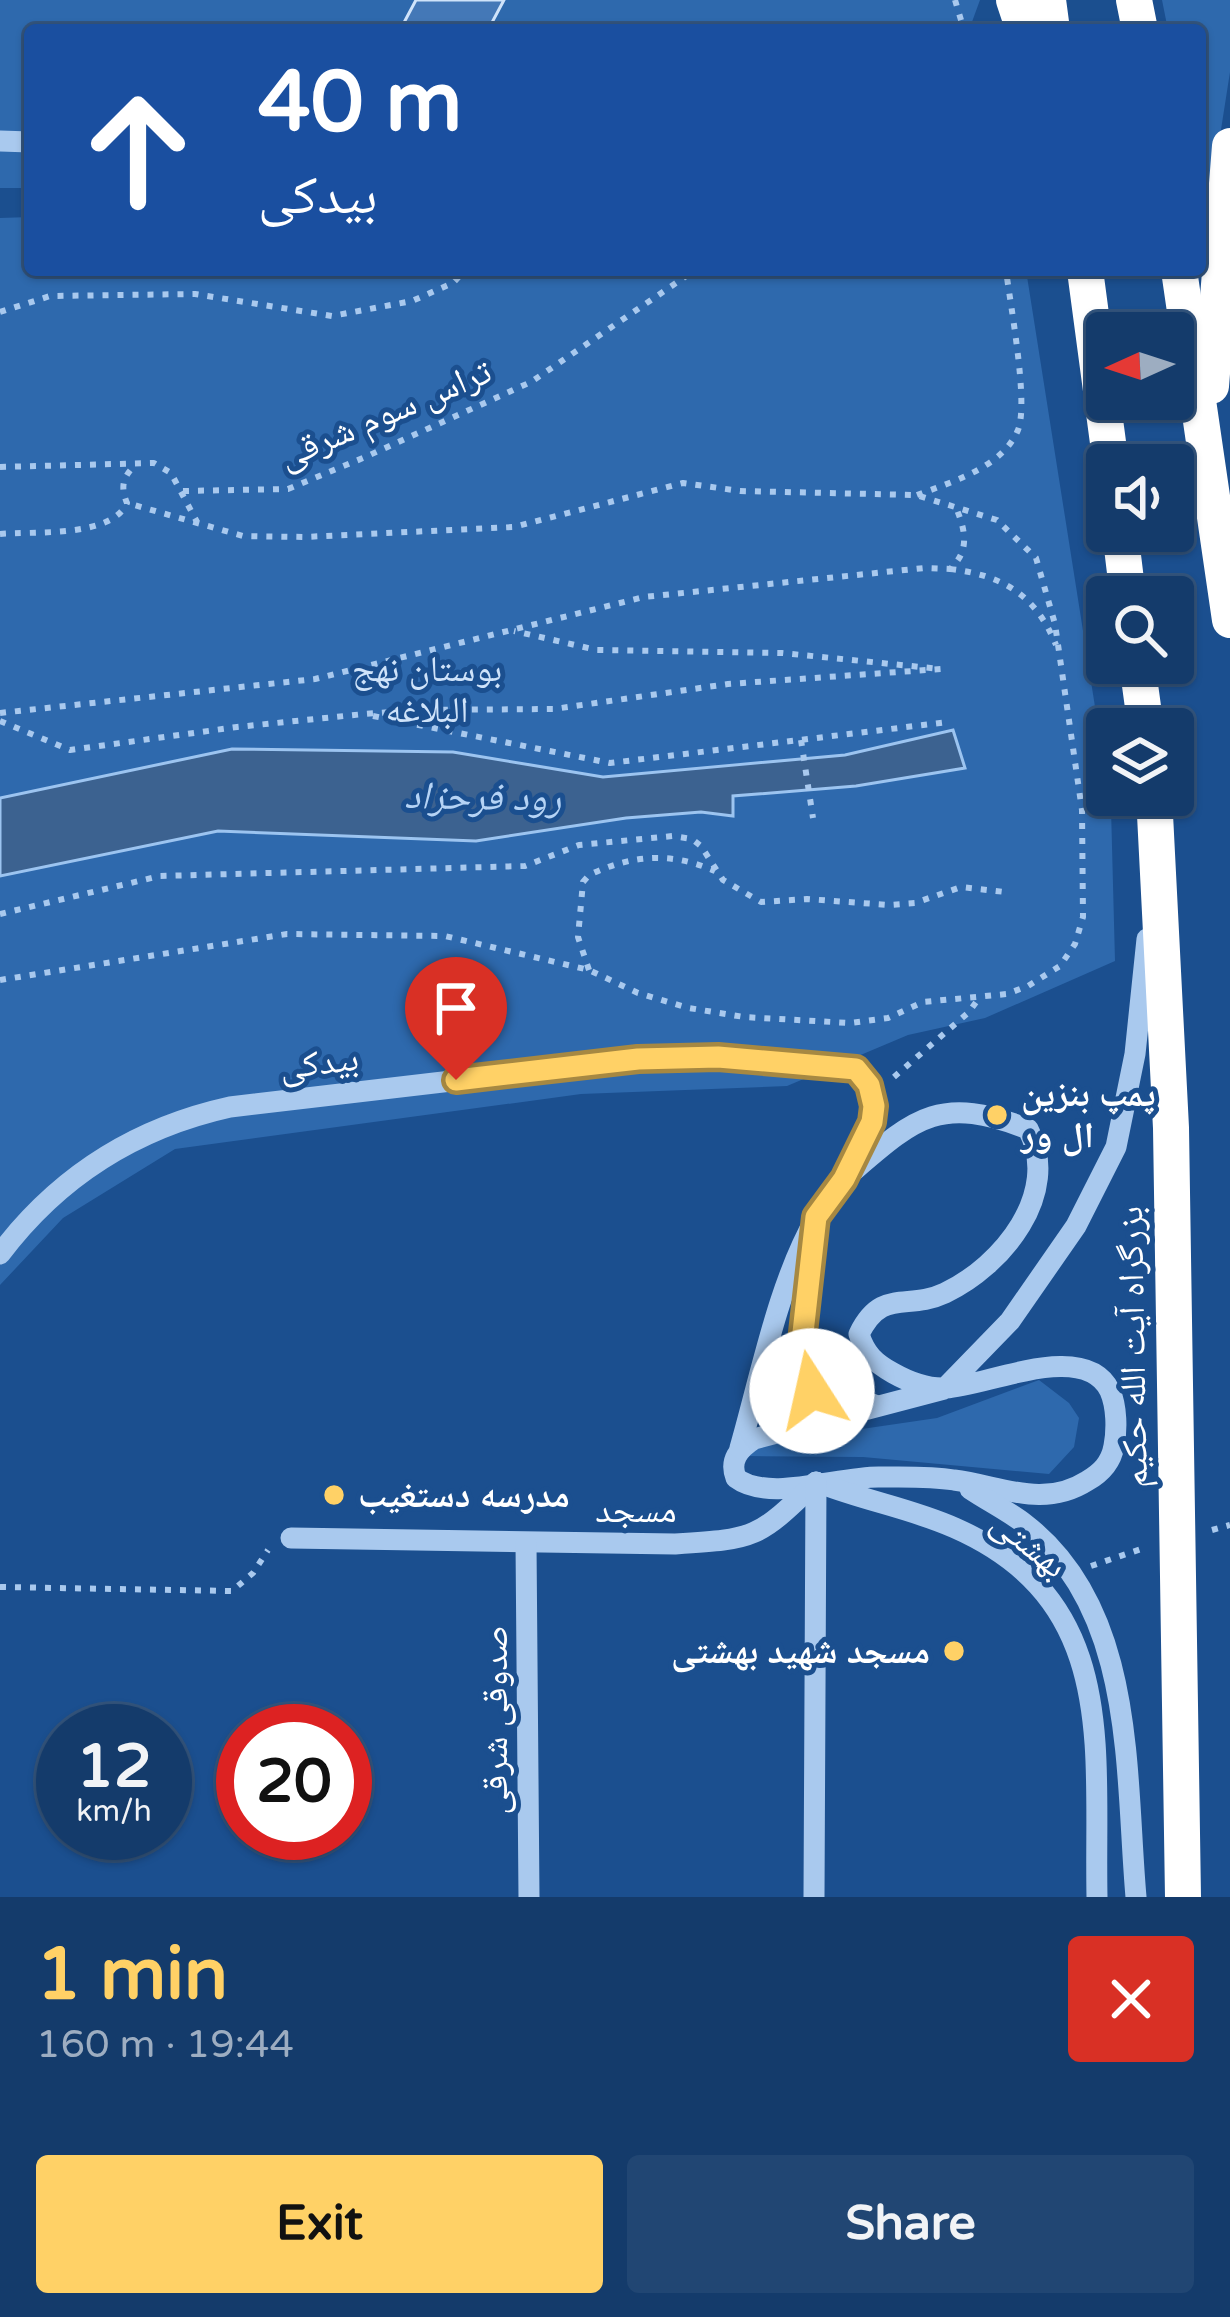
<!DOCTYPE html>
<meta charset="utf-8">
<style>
body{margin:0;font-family:"Varela Round","Noto Naskh Arabic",sans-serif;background:#214673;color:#f1f3f6;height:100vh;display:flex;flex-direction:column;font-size:45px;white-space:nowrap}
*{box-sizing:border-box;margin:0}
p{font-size:39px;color:#9dadc1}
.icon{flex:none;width:66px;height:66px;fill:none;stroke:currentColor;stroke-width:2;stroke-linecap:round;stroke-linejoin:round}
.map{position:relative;height:1897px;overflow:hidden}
.panel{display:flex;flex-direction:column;background:#143b6b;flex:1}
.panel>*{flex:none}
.hud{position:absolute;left:24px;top:24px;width:1182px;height:252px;border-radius:12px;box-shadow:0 3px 9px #0004,0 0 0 3px #33557e;background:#1a4fa0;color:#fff;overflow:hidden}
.needle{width:78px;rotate:267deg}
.fabs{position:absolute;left:1086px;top:312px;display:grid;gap:24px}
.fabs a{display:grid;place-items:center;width:108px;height:108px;border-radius:12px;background:#143b6b;box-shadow:0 3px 9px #0004,0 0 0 3px #33557e;font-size:60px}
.speed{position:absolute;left:36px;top:1704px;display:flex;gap:24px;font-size:60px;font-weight:700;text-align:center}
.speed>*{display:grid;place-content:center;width:156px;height:156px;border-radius:50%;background:#143b6b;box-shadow:0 3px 9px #0004,0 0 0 3px #33557e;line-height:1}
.speed small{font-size:30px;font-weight:400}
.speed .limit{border:18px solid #d22;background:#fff;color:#111}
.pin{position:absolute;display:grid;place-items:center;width:102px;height:102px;color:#fff;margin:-123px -51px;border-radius:50% 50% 50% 0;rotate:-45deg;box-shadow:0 0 12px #0007}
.pin .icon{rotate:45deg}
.me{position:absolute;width:132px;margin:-66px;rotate:350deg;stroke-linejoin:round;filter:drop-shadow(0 0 9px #0008)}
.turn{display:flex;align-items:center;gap:42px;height:252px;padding:0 36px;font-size:54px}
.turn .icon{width:156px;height:156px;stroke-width:2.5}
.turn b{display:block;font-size:84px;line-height:102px}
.round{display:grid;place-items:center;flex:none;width:126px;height:126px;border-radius:12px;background:#214673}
.overview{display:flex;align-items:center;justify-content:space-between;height:204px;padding:0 36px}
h1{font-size:72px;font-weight:700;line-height:90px;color:#ffd166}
.primary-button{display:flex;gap:24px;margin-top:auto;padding:24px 36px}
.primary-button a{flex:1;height:138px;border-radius:12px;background:#ffd166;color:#111;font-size:48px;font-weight:700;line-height:138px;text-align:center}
.primary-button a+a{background:#214673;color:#f1f3f6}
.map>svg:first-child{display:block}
</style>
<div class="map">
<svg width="1230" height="1897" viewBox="0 0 1230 1897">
<rect width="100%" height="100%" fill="#1b4f8f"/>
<g fill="#2e69ad">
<path d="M0,0H980L969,30H30V188H0Z"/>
<path d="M1162,0H1230V72L1205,232L1200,206V30H1168Z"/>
<path d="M30,217V270H1026L1111,808L1115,961L985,1018L908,1035L787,1086L581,1094L175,1149L63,1218L0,1285V218Z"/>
<path d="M1039,1380L1069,1403L1079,1418L1074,1447L1049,1474L863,1457L746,1456L766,1443L937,1418Z"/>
</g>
<path fill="#3c6290" stroke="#9cc4f0" stroke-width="3" d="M953,730L965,768L856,786L733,796V816L701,812L626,818L476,841L218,831L0,876V798L232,749L453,752L603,777L845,755Z"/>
<path fill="#4478b7" stroke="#cfe3fa" stroke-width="3" d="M416,0H504L488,30H400Z"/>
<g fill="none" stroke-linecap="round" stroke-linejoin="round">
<g stroke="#a9c9ee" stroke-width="6" stroke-dasharray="6 9" stroke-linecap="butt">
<path d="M955,0L964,30"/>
<path d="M0,312L50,296L195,294L332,316L412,301L453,283L465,270"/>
<path d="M0,467L154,463L171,473L197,522"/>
<path d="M183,491L288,489L363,458L531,382L695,270"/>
<path d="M917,495C951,482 1002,468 1018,430C1029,403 1010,303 1006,270"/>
<path d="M0,534C35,531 111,538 127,503C120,486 123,477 136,464"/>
<path d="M950,569C1002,575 1036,595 1056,645"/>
<path d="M0,713L315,679L644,597L924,568L950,569C971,550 965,529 955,505"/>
<path d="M373,716L610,763L948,722"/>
<path d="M0,721L70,750L237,727L364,714L417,710L554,709L728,684L941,669L782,653L597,650L514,631"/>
<path d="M801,740L813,818"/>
<path d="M0,914L160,876L525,866L579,845L673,836L692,839L701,846L723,880L761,902L807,899L889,905L915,903L961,887L1005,892"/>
<path d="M589,970L578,937L583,882L589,875C634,854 671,852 715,871"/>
<path d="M0,980L287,934L445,936L589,970L638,993L689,1008L744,1017L850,1023L888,1018L923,1002L1007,994L1028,986L1060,966L1075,944L1083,917L1082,810L1055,624L1036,558L997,520L916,495L740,491L683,483L514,527L304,537L243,536L127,503"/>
<path d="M894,1077L969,1012L979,998"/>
<path d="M1212,1530L1230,1525"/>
<path d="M1091,1566L1147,1547"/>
<path d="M0,1587L232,1591L253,1573L268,1550"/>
</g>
<g stroke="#a9c9ee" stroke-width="21">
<path d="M0,141L30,142"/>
<path d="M844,1179C913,1120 936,1093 1028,1129C1062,1193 1002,1266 945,1293C907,1311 882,1287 859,1334C865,1354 875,1363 893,1373C909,1382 928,1389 946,1388C987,1386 1085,1339 1110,1391C1117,1407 1117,1430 1114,1446C1111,1463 1101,1473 1087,1481C1043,1509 1001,1486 954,1480C930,1476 904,1477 880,1477C839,1476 769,1503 736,1478C729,1460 739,1449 754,1439L944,1389L1010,1321L1076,1226L1116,1147L1135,1054L1147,939"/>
<path d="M814,1239L799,1368L803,1385L825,1396L873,1404"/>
<path d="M0,1254C58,1177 135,1128 230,1107L638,1059L718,1057L849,1066C868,1077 879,1100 872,1121C861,1157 834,1186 816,1218C778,1284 761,1375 740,1448"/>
<path d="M822,1484C866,1501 913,1509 955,1528C1120,1601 1094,1747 1097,1897"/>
<path d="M970,1489C988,1501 1008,1511 1025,1524C1136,1610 1125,1772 1136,1897"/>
<path d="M291,1538L675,1544C756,1539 757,1539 816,1482"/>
<path d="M526,1543L529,1897"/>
<path d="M814,1897L816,1482"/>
</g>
<g stroke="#fff" stroke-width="36">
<path d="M1014,0L1024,30"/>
<path d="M1048,0L1052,30"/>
<path d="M1134,0L1140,30"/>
<path d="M1085,270L1111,465"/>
<path d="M1179,270L1230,620"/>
<path d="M1211,386L1230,146"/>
<path d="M1120,531L1128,597"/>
<path d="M1137,663L1146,729"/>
<path d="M1154,795L1171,1128L1183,1897"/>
</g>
</g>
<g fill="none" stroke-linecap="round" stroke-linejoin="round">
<g stroke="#a68842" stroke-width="30">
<path id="route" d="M456,1080L638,1059L718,1057L856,1069L869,1085L874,1106L872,1122L844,1179L816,1217L799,1368L803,1385L812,1391"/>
</g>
<use href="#route" stroke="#ffd166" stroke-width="21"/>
</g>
<g fill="#ffd166" stroke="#1b4f8f" stroke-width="4.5">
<circle cx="997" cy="1115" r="12"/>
<circle cx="334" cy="1495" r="12"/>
<circle cx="954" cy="1651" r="12"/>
</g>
<g text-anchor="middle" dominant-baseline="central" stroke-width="10" stroke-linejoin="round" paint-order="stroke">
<g font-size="36" fill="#fff" stroke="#1b4f8f">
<text transform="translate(385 414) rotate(-23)">تراس سوم شرقی</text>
<text transform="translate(319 1063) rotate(-7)">بیدکی</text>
<text transform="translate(1133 1347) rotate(-91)">بزرگراه آیت الله حکیم</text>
<text x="636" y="1510">مسجد</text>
<text transform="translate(1029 1544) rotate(39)">بهشتی</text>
<text transform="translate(495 1720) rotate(-90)">صدوقی شرقی</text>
</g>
<g font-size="36" fill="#cfe3fa" stroke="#1b4f8f">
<text x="427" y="669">بوستان نهج<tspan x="427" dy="41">البلاغه</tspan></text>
</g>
<g font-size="36" font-weight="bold" fill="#fff" stroke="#1b4f8f" text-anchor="start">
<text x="1021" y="1094">پمپ بنزین<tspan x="1021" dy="41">ال ور</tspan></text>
<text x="358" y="1495">مدرسه دستغیب</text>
<text x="930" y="1651" text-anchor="end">مسجد شهید بهشتی</text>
</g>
<g font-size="39" font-style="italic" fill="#b5d3f5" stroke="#1b4f8f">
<text transform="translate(483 797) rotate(1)">رود فرحزاد</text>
</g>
</g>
</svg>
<div class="fabs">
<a><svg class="needle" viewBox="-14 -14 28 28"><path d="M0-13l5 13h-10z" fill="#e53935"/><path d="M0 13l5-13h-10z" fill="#9dadc1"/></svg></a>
<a><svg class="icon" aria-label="sound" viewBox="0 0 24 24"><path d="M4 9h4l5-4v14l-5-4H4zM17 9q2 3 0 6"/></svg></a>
<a><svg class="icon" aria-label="search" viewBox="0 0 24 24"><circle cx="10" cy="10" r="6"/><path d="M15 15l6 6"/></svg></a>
<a><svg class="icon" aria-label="layers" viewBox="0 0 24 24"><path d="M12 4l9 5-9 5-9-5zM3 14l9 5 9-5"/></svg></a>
</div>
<div class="speed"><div>12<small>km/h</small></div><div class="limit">20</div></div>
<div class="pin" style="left:456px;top:1080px;background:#d93025"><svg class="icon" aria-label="arrive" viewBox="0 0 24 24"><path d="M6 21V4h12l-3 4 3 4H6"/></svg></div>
<svg class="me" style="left:812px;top:1391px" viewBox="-20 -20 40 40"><circle r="19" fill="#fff"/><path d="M0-13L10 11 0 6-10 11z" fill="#ffd166"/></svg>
<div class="hud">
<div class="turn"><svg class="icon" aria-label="ahead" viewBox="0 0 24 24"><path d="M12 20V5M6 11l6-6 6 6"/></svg><div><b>40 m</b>بیدکی</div></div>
</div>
</div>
<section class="panel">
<div class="overview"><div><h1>1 min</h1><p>160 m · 19:44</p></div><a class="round" style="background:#d93025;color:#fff"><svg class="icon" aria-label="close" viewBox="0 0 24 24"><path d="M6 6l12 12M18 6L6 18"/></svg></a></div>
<div class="primary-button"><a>Exit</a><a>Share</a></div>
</section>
